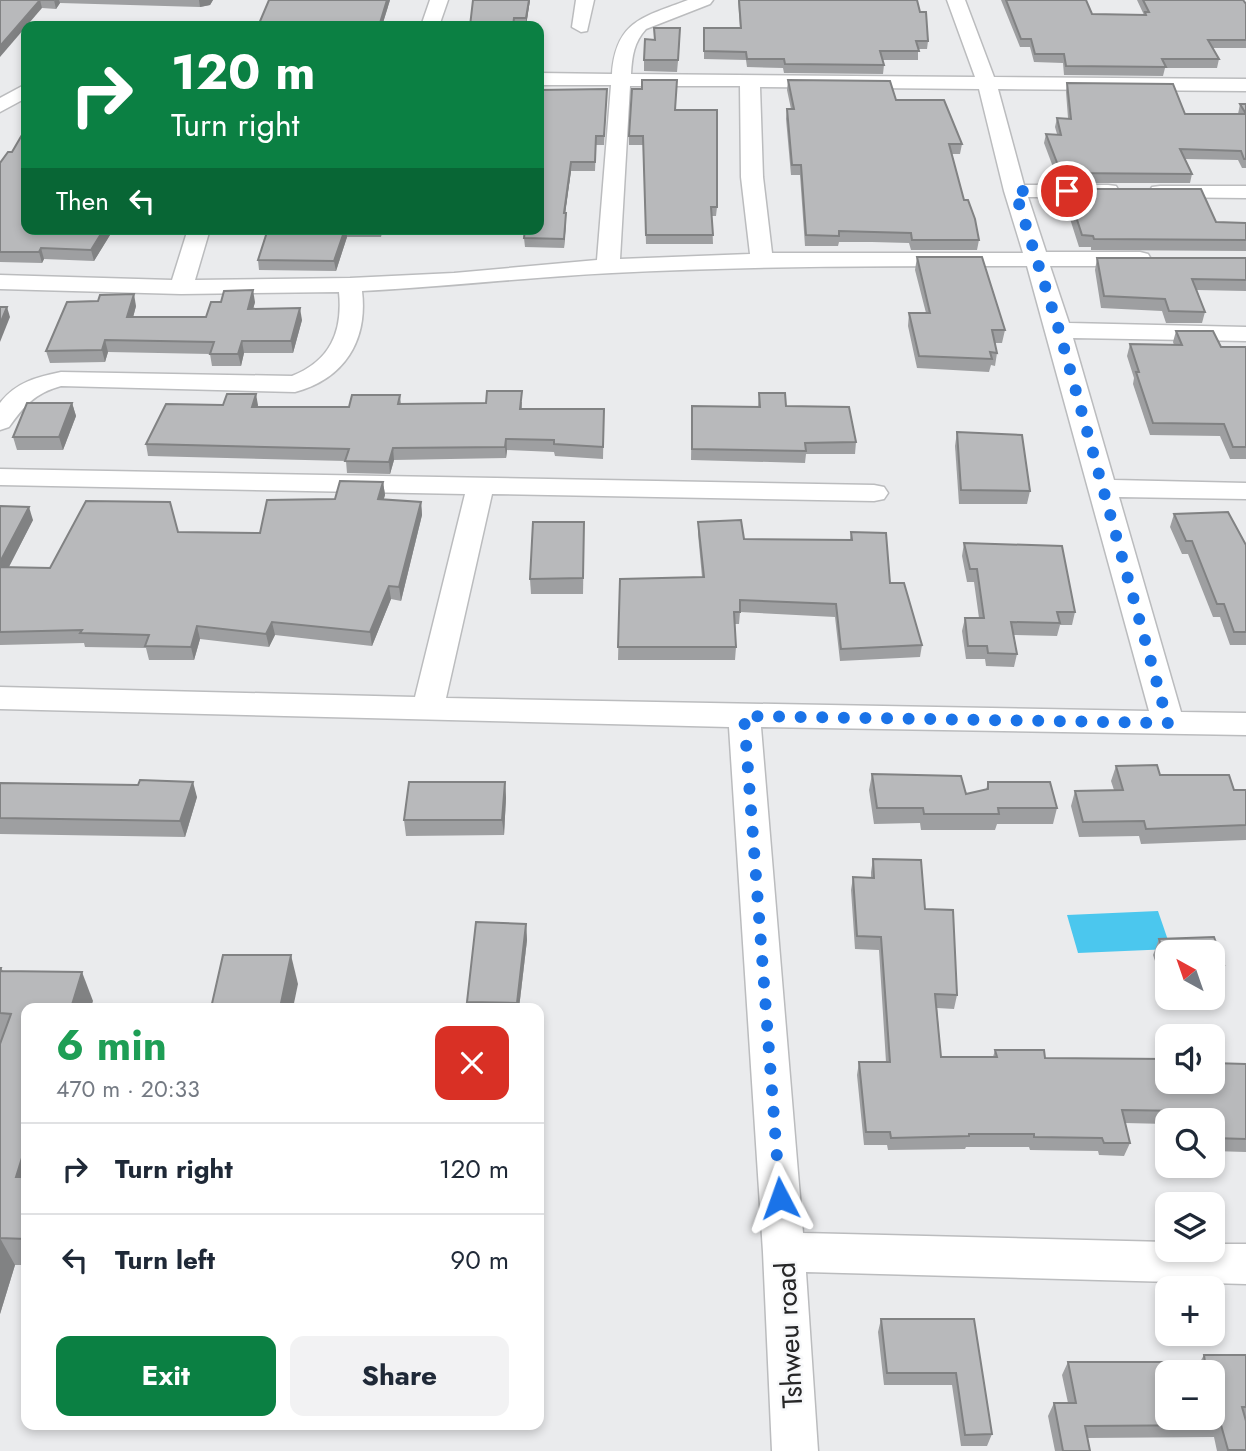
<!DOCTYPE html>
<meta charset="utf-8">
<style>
body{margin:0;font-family:Jost,sans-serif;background:#f2f2f3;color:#1f2937;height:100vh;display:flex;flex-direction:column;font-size:26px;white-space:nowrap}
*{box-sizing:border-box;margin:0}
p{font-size:23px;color:#747a83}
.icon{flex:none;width:38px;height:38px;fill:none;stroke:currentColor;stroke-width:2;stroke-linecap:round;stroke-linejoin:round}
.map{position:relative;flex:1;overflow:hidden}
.details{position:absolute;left:21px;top:1003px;width:523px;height:427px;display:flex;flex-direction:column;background:#fff;border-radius:14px;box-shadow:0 4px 10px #0003}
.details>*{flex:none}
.guide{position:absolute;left:21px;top:21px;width:523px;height:214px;border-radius:14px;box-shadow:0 4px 10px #0003;background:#0b8043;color:#fff;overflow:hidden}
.needle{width:46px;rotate:320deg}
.fabs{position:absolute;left:1155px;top:940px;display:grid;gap:14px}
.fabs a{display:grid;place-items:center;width:70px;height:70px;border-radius:14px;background:#fff;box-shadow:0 4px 10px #0003;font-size:35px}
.pin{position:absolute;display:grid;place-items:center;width:60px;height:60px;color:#fff;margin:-30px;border:4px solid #fff;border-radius:50%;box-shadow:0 2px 7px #0007}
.me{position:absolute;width:77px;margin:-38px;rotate:356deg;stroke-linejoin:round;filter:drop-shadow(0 0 5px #0008)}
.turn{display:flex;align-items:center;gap:24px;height:147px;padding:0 35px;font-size:32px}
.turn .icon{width:91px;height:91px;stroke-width:2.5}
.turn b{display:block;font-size:49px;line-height:60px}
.then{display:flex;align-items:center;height:66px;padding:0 35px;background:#0003;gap:14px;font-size:26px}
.round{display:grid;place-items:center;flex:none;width:74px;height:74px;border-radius:14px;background:#f2f2f3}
.summary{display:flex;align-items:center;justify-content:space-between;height:119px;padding:0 35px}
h1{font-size:42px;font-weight:700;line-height:52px;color:#1e9e55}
.primary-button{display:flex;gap:14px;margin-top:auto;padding:14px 35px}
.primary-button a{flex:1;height:80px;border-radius:14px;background:#0b8043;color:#fff;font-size:28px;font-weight:700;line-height:80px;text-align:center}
.primary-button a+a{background:#f2f2f3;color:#1f2937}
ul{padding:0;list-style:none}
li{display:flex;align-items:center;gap:21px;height:91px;padding:0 35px;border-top:2px solid #e0e1e3}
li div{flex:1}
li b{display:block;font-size:26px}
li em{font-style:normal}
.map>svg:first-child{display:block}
</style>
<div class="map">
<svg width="1246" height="1451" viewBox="0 0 1246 1451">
<rect width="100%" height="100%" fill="#eaebed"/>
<path fill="#4bc7ee" d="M1158,911L1171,949L1078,953L1067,915Z"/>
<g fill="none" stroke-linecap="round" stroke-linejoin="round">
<g stroke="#bbbcbe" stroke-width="3">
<g id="minor">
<path d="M430,0H448L439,26H421Z"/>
<path d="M576,0H594L587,31L581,32L572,27Z"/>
<path d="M688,0H713L710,4L646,29C634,42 632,56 631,74L975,77L947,0H965L994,77L1246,79V91L998,89L1024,185H1108L1116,186L1119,191L1116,196L1108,197H1028L1046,252H1140L1148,254L1151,259L1148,264L1140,266H1050L1069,323L1246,327V341L1073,338L1114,480L1246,483V499L1119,497L1181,712L1246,713V735L761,727L803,1233L1167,1242V1250H1213V1244H1246V1284L806,1272L818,1451H772L763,1252L729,727L0,709V687L415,697L465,494L0,485V469L874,485L884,487L888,493L884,499L874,501L492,494L446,698L1149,711L1027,266C889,266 750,266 612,273C529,277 446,287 362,291C368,341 344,379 295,392L61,386C35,393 24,406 9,427L0,430V403C16,382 37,377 61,372L292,376C330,361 343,332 339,292L181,294L0,289V275L172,280L188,229H210L195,280L350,278L454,273L597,260L611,85H539V73L612,74C616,20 644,17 688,0ZM630,86H740L741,177L750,254L620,259ZM760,87L979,89L1004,191L1023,253H772L763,177Z"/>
<path d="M26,84V98L0,112V98Z"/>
<path d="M1160,186H1246V198L1152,197L1149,192L1152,187Z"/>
</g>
</g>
<use href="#minor" fill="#fff" fill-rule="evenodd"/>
</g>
<g fill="#9e9fa1">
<path d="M0,0H213L210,5L200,7L60,3L56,9L42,8Z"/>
<path d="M269,0H390L382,26H258Z"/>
<path d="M473,0H530L526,26H470Z"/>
<path d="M738,0H917L928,41L927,49H918V60H882L884,65L883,74L784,73L783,68L747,67L746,60L704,59V28H740Z"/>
<path d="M1001,0H1086L1092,14L1144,15L1137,0H1243L1246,4V48H1213L1219,59L1217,68H1165L1163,76L1064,75L1063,63L1034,62L1030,47H1020Z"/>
<path d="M654,28L680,39L677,72L644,71V60L654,40Z"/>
<path d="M788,80L896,100L962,144L960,154H952L964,200L979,240L977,250H911L909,243L872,242H839L838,246H805L800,175H791L786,119L787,109H791L787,90Z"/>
<path d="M1067,83L1185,114H1238L1240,104H1246V168H1242L1238,160L1185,159L1192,174L1190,183H1059L1044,143L1046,134H1057L1055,127L1057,118H1068L1066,92Z"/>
<path d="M607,89L604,145H596L595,171H571L565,213L566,222L564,248L525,247L524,238L539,90Z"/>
<path d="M675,110L717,207L716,216H712L713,244H646L643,145H629V136Z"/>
<path d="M0,163L26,229H162L160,234L110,235L94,261L44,259L42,263L0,262Z"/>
<path d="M1067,189L1216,222L1246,223V251L1091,250V247H1079L1064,200Z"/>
<path d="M293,229H399L398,233H382L381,237H347L336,271L259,270L258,260L292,232Z"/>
<path d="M917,257L1005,330L1002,343H995L997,353L995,366L991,365L989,372L917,368L908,326L909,313H926L915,270Z"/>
<path d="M1097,258H1246V291L1197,290L1205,312L1202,323H1166L1162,311L1101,308L1095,270Z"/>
<path d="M255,302L253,309L302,320L293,353H244L241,366H212L210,354L108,352L105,362L50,363L46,351L136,306L133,317H206Z"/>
<path d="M1176,331L1221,347H1246V459H1230L1220,436L1150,435L1133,384L1134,378L1127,356L1130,344L1174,345L1173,342Z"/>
<path d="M759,393L856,442L855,454H806L805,463L691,460L692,406L758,407Z"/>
<path d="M400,395L401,404L522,402V409H604L603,459L555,456L554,452L507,450L506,458L394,460L390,474L347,473L346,461L148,456L146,444L223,405H258L257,407H349Z"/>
<path d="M72,403L76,416L63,450H17L13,437Z"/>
<path d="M957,432L1030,491L1027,504H959L955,446Z"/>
<path d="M383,482L385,495L383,500L421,502L422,515L401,601L391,599L372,646L275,635L269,647L200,639L194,660H149L146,648L85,647L84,643L0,645V506L33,520L9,567L50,568L178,532L260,533L335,499Z"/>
<path d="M1174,514L1246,545V645H1230L1220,617H1213L1188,554H1182L1170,527Z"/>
<path d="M698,522L744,539L850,540L851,532L890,583L922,645L920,657L840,661L835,617L740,612L739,624H735L736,647L735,660H618L620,579L702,577L698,534Z"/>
<path d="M584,537L583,594H531L530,579Z"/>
<path d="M964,543L1075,612L1072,625H1060L1057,636L1014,635L1017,654L1014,667L986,666L985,659H966L962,631L965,618H979L974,582H967L962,556Z"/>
<path d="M1116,766L1234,790H1246V840L1141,844L1139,836L1079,837L1071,806L1075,791L1114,790L1111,781Z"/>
<path d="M872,774L966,794L986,790L988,782L1057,808L1053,824H997L995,830H921L920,823L874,824L869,790Z"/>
<path d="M505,782L506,798L504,835L406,836L404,820Z"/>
<path d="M0,783L138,785L197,797L185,837L0,834Z"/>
<path d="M873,859L925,909L957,995L954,1009L937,1008L941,1057H993L995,1050L1045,1058L1167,1082L1246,1064V1152L1213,1151V1120H1167V1124L1125,1123L1130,1143L1124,1156L1099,1155L1098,1151L1030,1150L1029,1147H966L965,1149L888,1150L887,1145H864L857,1075L859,1062H886L879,950L855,949L851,890L853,877L871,878V872Z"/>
<path d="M526,924L527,940L519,1008H467V1002Z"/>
<path d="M1214,937L1224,965L1217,980H1213V952H1167V982H1162L1153,955L1159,939Z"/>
<path d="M0,968H1L3,971L93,1001L26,1008V1265H15L0,1314Z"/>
<path d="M881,1319H974L992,1434L987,1446H961L952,1385H884L878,1332Z"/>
<path d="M1204,1355H1246V1451H1217L1214,1437L1087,1438L1090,1451H1055L1048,1416L1054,1403H1068L1062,1375L1068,1362H1200Z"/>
</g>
<g fill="#818283">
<path d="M40,0L42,8L0,57V46Z"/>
<path d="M54,0H59L60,3L56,9Z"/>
<path d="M199,0H213L210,5L200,7Z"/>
<path d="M387,0H390L382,26H380V23Z"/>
<path d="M529,0H530L526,26V18Z"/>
<path d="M571,162V171L564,222V213Z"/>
<path d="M566,213V222L564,248V239Z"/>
<path d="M104,229H108L110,235L94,261L91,250Z"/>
<path d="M345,229H346L347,237L336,271L334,261Z"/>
<path d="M41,248L44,259L42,263L39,252Z"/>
<path d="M253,290L255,302L250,321L248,309Z"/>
<path d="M134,294L136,306L130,329L127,317Z"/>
<path d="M7,307L10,317L0,342V324Z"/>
<path d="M300,308L302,320L293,353L291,341Z"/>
<path d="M105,340L108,352L105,362L102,350Z"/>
<path d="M242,341L244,353L241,366L238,354Z"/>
<path d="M256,394L258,405L254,419L252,407Z"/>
<path d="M72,403L76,416L63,450L59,437Z"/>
<path d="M506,439L507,450L506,458L505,447Z"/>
<path d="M393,448L394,460L390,474L389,462Z"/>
<path d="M383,482L385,495L380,512L378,499Z"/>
<path d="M421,502L422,515L401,601L399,587Z"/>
<path d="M29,507L33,520L2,580L0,574V562Z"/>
<path d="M389,586L391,599L372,646L370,632Z"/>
<path d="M272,622L275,635L269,647L266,634Z"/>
<path d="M197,626L200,639L194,660L191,647Z"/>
<path d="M193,782L197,797L185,837L180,821Z"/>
<path d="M505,782L506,798L504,835L502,820Z"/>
<path d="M526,924L527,940L519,1008H517Z"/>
<path d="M291,955L298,984L293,1008H280Z"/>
<path d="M82,972L93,1001L91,1008H71Z"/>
<path d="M26,1145V1197L16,1177Z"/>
<path d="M0,1238L15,1265L0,1314Z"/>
</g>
<g fill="#b8b9bb" stroke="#818283" stroke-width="2" fill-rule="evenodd">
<path d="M0,0H54H40L0,46Z"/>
<path d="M269,0H387L380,23L358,25L357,26H258Z"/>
<path d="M473,0H529L526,18H514L513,26H470Z"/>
<path d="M739,0H917L920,12H926L928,41H916L919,51H880L884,65L785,64L784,59H747L746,52L704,51V28H741Z"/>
<path d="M1006,0H1086L1092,14L1146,15L1145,12H1149L1143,0H1243L1246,4V40H1208L1219,59H1162L1166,67L1066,66L1064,54H1035L1031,39H1021Z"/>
<path d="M654,28H680L678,60H644L645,39L655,40Z"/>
<path d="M642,80H677L675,110H717V207H711L713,235H646L643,136H629L632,89H642Z"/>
<path d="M788,80L890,81L896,100H944L962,144H949L964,200H968L975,219L979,240H912L911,233L874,232L839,231V236L806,235L801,165H792L787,109H794Z"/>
<path d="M1067,83L1173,84L1185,114H1246L1240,104H1246V159H1244L1241,151L1180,149L1192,174L1061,173L1046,134L1061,135L1057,118L1071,119Z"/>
<path d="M607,89L604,136H596L595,162H571L564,213H566L564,239L524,238L525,229H539V90Z"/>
<path d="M26,128V229H104L91,250L41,248L39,252H0V163L8,152H12Z"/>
<path d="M1067,189H1201L1216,222L1246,223V240L1094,239L1093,236L1082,235Z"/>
<path d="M293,229H345L334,261L258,260L267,232H292Z"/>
<path d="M917,257H982L1005,330H992L997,353L990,352L992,359L919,356L909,313H930Z"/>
<path d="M1097,258H1246V280L1192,279L1205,312L1169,311L1165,299L1104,296Z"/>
<path d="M253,290L248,309L300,308L291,341H242L238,354H210L214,342L105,340L102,350L46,351L67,302L98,301L100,295L134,294L127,317H206L211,302H221L224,291Z"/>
<path d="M0,307H7L0,324Z"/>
<path d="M1176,331H1213L1221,347H1246V447H1233L1224,424L1153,423L1136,372H1139L1130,344L1182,345Z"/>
<path d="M487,391H522L520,409H604L603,447L554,444V440L506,439L505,447L393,448L389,462L345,461L349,449L146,444L166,404L223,405L227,394H256L252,407H349L352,395H400L398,404L486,403Z"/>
<path d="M759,393H785L786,406L849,407L856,442L805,443L806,451L692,449V406L760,407Z"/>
<path d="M27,403H72L59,437H13Z"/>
<path d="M957,432L1022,435L1030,491L961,490Z"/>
<path d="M340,481L383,482L378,499L421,502L399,587L389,586L370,632L272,622L266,634L197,626L191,647L145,646L149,635L80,633L82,630L0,632V567L50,568L86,501L170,502L178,532L260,533L267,500L335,499Z"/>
<path d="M0,506L29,507L0,562Z"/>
<path d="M1228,512L1246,545V632H1234L1224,604H1217L1192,541H1186L1174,514Z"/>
<path d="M741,520L744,539L852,540L851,532L886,533L890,583H904L922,645L841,649L836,604L740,600V612H734L736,647H618L620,579L704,577L698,522Z"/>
<path d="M533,522H584L583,578L530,579Z"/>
<path d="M964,543L1062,546L1075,612H1057L1060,623L1011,622L1017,654L988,653L987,646H968L965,618H984L977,569H970Z"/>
<path d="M1157,765L1160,775H1229L1234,790H1246V825L1146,829L1144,821L1083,822L1075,791L1123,790L1116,766Z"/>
<path d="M872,774L961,776L966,794L988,789V782H1050L1057,808H998L999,814H924L923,808H877Z"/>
<path d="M140,780L193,782L180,821L0,818V783L138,785Z"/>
<path d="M409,782H505L502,820H404Z"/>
<path d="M873,859L921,860L925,909L953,910L957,995L935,994L941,1057H997L995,1050H1044L1045,1058L1167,1059V1082H1213V1063L1246,1064V1139L1213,1138V1120H1188L1185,1111L1122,1110L1130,1143H1104L1102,1138L1034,1137V1134H969V1136L891,1138L890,1132H866L859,1062H890L881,937L857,936L853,877L874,878Z"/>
<path d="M476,922L526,924L517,1003L467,1002Z"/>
<path d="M1214,937L1224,965H1213V952H1167V965L1159,939Z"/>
<path d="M223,955H291L280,1008H211Z"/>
<path d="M0,968H1L0,971L82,972L71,1008H26V1145L16,1177H26V1239L0,1238V1239V1044L11,1014L0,1013Z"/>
<path d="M881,1319H974L992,1434L965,1435L956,1373H887Z"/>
<path d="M1204,1355H1246V1407H1242L1246,1421V1450H1228L1221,1425L1085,1426L1090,1451H1063L1054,1403H1076L1068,1362H1205ZM1167,1372H1213V1418H1167Z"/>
</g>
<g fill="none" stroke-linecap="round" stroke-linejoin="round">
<path stroke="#1a73e8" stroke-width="12" stroke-dasharray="0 21.6" d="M780,1198L744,716L1168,723L1059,330L1015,191H1067"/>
</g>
<g text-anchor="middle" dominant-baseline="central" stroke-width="5" stroke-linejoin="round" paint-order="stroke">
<g font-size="28" fill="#262627" stroke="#f7f8fa">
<text transform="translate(789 1335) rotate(-93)">Tshweu road</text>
</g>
</g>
</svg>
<div class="fabs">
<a><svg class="needle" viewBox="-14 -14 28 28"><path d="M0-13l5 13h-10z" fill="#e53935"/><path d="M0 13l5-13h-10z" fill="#747a83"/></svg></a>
<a><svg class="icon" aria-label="sound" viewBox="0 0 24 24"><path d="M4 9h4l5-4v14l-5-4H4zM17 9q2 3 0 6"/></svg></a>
<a><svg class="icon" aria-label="search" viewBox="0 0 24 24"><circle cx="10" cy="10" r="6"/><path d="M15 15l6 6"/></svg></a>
<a><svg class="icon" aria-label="layers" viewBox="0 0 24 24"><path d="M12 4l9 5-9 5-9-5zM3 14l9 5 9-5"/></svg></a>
<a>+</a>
<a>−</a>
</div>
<div class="pin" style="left:1067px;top:191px;background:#d93025"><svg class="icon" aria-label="arrive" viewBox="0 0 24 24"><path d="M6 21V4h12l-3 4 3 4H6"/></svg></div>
<svg class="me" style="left:780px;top:1198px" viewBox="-20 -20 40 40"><path d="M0-17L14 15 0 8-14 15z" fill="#1a73e8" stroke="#fff" stroke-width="4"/></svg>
<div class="guide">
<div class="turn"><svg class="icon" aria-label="right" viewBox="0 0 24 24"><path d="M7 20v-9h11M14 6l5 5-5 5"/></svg><div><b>120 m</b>Turn right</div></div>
<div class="then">Then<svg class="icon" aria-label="left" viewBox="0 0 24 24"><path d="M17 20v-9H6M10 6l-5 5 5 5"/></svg></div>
</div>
<section class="details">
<div class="summary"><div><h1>6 min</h1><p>470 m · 20:33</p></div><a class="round" style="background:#d93025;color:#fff"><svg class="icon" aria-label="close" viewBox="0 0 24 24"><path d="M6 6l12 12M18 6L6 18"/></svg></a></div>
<ul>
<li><svg class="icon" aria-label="right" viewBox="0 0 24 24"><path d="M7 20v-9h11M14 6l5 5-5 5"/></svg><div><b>Turn right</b></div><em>120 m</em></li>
<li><svg class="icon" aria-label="left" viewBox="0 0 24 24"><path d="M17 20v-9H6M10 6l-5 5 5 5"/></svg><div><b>Turn left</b></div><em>90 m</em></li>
</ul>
<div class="primary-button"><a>Exit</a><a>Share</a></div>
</section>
</div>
